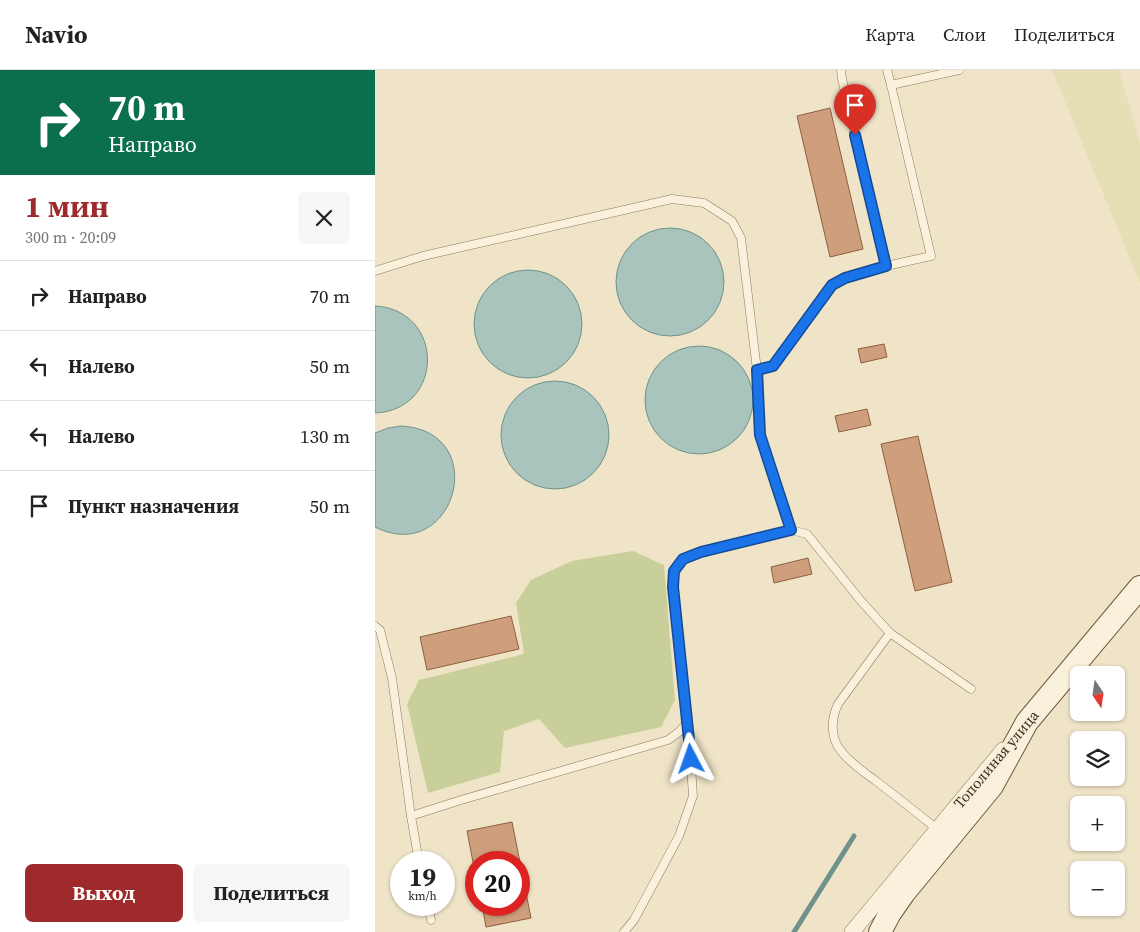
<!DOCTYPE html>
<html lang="ru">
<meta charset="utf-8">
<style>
body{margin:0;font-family:"Source Serif 4",serif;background:#f6f6f6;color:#222;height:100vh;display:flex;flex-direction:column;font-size:19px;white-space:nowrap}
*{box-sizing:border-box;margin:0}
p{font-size:16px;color:#767676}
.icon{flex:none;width:28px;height:28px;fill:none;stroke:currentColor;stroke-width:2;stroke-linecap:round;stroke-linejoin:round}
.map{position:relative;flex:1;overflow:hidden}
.sheet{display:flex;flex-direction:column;background:#fff;width:375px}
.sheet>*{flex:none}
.top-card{background:#0b6e4f;color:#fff;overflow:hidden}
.needle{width:32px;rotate:167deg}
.controls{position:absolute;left:695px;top:596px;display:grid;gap:10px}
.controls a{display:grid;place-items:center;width:55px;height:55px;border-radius:8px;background:#fff;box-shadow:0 1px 4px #0004;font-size:25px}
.speed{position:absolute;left:15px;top:781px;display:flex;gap:10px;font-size:25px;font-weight:700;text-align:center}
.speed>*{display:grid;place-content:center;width:65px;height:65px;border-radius:50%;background:#fff;box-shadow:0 1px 4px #0004;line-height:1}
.speed small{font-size:12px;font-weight:400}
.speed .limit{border:8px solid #d22;background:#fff;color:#111}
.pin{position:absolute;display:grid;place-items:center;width:42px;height:42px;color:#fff;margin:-51px -21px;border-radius:50% 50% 50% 0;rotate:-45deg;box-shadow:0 0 5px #0007}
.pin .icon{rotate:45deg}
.me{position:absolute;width:55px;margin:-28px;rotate:356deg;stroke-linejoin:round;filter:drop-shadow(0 0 4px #0008)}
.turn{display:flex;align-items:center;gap:18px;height:105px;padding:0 25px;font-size:22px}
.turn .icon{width:65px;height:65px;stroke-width:2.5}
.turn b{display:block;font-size:35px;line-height:42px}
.round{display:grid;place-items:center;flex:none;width:52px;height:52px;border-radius:8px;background:#f6f6f6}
.head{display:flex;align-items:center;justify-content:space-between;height:85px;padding:0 25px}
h1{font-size:30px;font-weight:700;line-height:38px;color:#9e2a2b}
.action{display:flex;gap:10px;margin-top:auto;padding:10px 25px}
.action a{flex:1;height:58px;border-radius:8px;background:#9e2a2b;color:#fff;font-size:20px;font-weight:700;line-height:58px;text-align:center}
.action a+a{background:#f6f6f6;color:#222}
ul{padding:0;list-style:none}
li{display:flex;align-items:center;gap:15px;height:70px;padding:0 25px;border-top:1px solid #e0e0e0}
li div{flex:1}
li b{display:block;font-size:19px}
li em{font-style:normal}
header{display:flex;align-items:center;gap:30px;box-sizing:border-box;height:70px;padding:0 25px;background:#fff;border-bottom:1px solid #e0e0e0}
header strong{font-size:24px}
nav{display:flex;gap:28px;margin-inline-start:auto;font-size:18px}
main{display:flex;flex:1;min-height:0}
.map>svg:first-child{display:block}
</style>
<header>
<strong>Navio</strong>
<nav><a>Карта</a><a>Слои</a><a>Поделиться</a></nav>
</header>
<main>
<section class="sheet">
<div class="top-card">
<div class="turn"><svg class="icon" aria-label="right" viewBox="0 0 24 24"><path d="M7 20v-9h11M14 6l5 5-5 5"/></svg><div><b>70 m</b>Направо</div></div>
</div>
<div class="head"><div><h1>1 мин</h1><p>300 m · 20:09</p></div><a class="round"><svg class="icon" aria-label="close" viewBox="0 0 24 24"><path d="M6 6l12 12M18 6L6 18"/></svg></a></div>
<ul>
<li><svg class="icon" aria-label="right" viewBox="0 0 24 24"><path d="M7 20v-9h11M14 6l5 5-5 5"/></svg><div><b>Направо</b></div><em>70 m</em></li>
<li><svg class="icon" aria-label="left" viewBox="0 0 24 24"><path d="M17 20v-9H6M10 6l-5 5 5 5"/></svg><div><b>Налево</b></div><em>50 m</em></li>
<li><svg class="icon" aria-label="left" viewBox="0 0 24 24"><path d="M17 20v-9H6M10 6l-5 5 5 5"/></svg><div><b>Налево</b></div><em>130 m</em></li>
<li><svg class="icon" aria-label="arrive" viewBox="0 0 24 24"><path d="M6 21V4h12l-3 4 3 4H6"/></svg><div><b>Пункт назначения</b></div><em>50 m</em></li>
</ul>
<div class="action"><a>Выход</a><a>Поделиться</a></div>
</section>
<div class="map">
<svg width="765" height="862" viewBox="0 0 765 862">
<rect width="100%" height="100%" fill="#f0e4c8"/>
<path fill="#e6deb5" d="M677,0H744L765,74V213Z"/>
<path fill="#c9cf9b" d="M258,481L289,495L300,630L286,657L190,678L164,649L129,661L125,702L53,723L32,634L44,610L149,584L141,533L156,510L197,491Z"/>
<g fill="#a9c4bc" stroke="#6f938a">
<circle cx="295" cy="212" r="54"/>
<circle cx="153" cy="254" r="54"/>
<path d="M0,236C70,240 70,340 0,343Z"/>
<circle cx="324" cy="330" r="54"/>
<circle cx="180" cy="365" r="54"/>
<path d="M26,356C118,361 80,497 0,457V363L13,358Z"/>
</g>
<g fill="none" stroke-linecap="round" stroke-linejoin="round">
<path stroke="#6f938a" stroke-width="5" d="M419,862L479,766"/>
</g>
<g fill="#cf9f7d" stroke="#8d5f41">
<path d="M455,38L488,179L455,187L422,46Z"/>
<path d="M509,274L512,287L486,293L483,279Z"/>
<path d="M492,339L496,355L464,362L460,346Z"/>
<path d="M543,366L577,512L540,521L506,374Z"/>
<path d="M433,488L437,504L399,513L396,497Z"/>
<path d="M136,546L144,579L52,600L45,567Z"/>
<path d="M137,752L156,848L111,857L107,835H144V792H101V808L92,761Z"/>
</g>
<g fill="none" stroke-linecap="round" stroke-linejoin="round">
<g stroke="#8d765c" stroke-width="9">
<g id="lane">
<path d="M512,0L516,15L584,0"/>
<path d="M511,196L556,186L516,15"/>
<path d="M0,201L48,186L297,129L329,133L357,151L366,168L382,300L385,365L416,460L432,464L486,531L515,563L463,634C456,649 455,667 466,681C475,693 489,702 501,711C522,727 542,743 562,759"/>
<path d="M382,300L398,296L457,215L471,208L511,196L467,9L466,0"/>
<path d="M0,556L5,560L17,608L36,746L44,792"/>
<path d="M515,563L596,619"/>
<path d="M36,746L86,730L293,670L304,662L313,651L298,517L299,501L309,489L326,482L416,460"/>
<path d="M53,835L56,850"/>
<path d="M249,862L259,850L304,766L318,726L313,651"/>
</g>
</g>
<g stroke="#8d765c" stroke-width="16">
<path id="street" d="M477,862L628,680"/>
</g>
<g stroke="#6f573f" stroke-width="24">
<path id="secondary" d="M505,862L515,843L529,823L617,716L652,652L765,517"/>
</g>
<use href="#lane" stroke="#faf1dc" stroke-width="8"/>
<use href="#street" stroke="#faf1dc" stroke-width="15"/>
<use href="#secondary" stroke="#faf1dc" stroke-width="22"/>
</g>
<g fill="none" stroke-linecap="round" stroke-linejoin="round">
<g stroke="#114b97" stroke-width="12">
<path id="route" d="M316,689L298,517L299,501L308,489L326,482L416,460L385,365L382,300L398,296L457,215L470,208L511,196L480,65"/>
</g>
<use href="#route" stroke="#1a73e8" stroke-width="9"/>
</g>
<g text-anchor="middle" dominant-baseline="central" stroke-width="4" stroke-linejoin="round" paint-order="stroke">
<g font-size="15" fill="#3d2e20" stroke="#f7eed8">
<text transform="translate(621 689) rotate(-50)">Тополиная улица</text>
</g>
</g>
</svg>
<div class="controls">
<a><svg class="needle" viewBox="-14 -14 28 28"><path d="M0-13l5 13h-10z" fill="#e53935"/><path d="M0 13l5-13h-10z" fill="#767676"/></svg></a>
<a><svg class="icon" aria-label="layers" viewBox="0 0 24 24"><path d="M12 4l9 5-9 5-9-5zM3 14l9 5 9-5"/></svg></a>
<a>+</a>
<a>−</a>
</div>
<div class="speed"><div>19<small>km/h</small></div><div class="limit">20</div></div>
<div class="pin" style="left:480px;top:65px;background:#d93025"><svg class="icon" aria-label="arrive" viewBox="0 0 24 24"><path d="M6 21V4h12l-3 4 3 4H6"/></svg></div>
<svg class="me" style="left:316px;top:689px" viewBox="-20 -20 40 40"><path d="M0-17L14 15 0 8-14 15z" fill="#1a73e8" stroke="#fff" stroke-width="4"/></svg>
</div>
</main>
